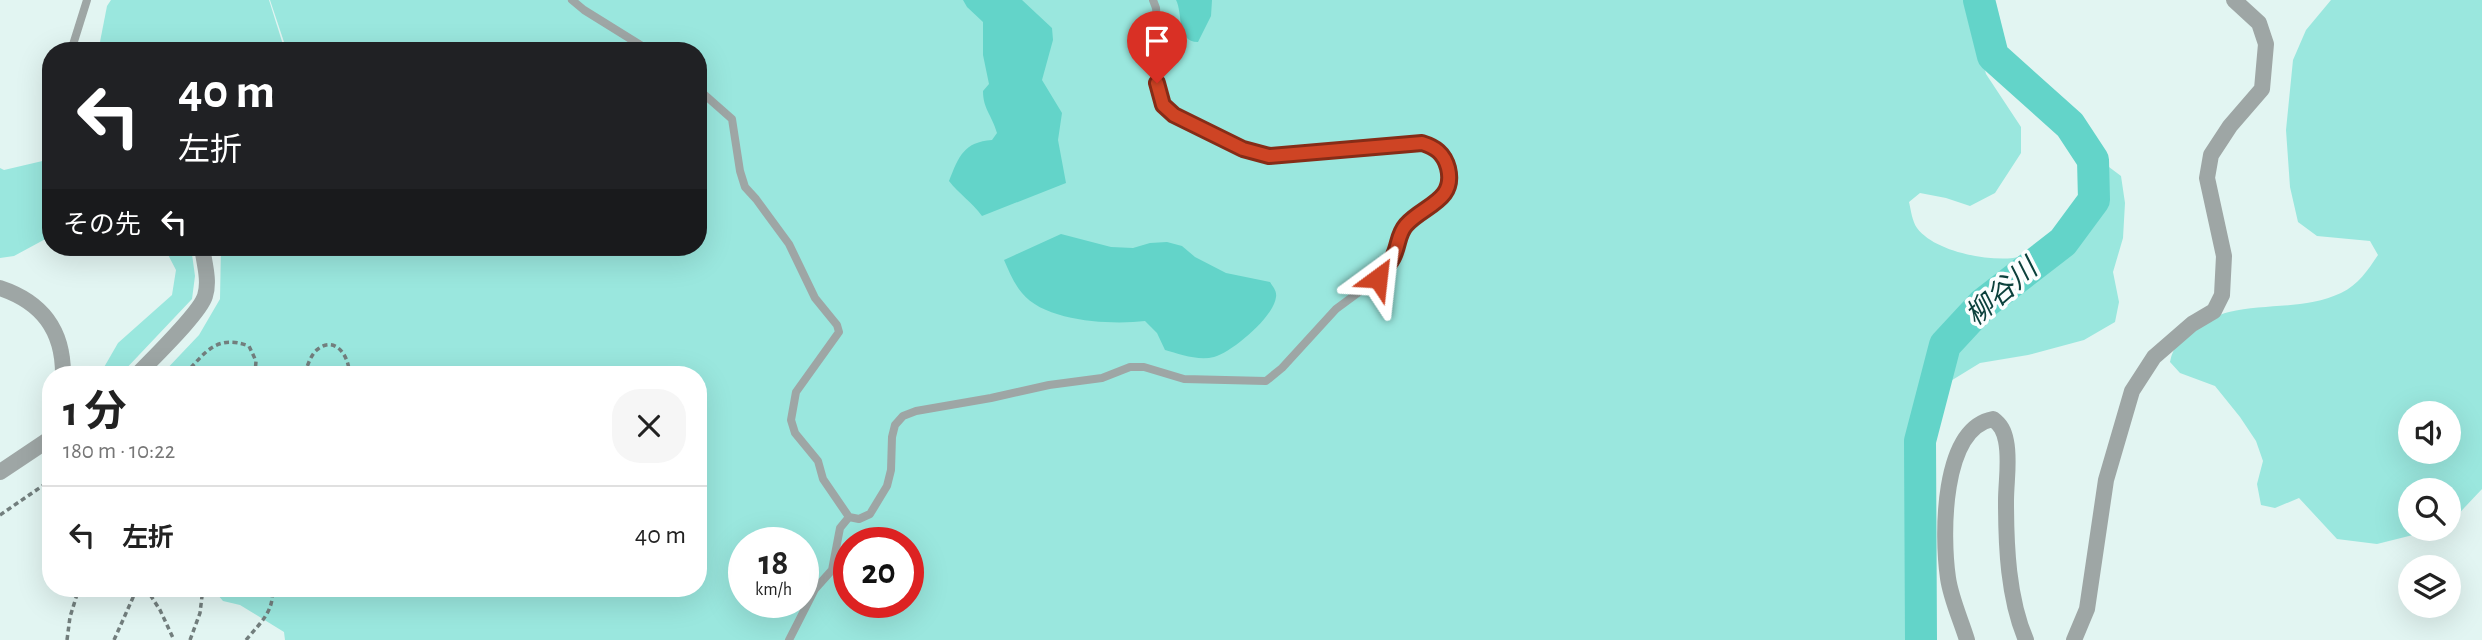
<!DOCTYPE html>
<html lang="ja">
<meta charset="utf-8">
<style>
body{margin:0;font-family:"Alegreya Sans","Noto Sans JP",sans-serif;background:#f6f6f6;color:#222;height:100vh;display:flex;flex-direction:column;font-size:26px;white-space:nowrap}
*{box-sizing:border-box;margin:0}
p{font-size:23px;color:#767676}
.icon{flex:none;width:38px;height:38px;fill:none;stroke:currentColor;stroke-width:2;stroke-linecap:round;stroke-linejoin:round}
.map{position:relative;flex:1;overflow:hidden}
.side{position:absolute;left:42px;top:366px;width:665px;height:231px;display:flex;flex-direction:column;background:#fff;border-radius:28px;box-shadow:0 7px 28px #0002}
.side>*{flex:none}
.hud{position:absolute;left:42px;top:42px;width:665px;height:214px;border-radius:28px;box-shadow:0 7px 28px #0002;background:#202124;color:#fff;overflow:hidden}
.controls{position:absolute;left:2398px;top:401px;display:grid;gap:14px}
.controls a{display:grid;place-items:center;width:63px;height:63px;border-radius:50%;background:#fff;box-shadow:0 7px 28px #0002;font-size:35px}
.speed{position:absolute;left:728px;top:527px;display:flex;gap:14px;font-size:35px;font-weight:700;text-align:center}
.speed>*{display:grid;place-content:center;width:91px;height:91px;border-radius:50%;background:#fff;box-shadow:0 7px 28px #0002;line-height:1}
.speed small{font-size:18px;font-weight:400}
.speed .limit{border:10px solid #d22;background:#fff;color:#111}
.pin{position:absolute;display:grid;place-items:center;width:60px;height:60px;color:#fff;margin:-72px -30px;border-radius:50% 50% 50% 0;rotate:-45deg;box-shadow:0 0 7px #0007}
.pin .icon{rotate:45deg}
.me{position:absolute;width:77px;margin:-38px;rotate:30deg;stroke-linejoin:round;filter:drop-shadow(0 0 5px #0008)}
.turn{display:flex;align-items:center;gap:24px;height:147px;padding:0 21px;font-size:32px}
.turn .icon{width:91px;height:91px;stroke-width:2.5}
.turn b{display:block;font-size:49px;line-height:60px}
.then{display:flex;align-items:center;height:66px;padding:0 21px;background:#0003;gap:14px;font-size:26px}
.round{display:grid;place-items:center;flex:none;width:74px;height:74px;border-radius:28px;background:#f6f6f6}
.headline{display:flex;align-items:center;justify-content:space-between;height:119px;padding:0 21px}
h1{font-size:42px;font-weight:700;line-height:52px}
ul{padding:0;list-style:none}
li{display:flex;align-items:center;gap:21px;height:98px;padding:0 21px;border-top:2px solid #e0e0e0}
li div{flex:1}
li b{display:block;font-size:26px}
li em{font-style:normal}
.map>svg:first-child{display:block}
</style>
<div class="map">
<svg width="2482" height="640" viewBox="0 0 2482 640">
<rect width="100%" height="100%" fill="#e2f5f2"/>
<g fill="#9ae7de" fill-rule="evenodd">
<path d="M111,0H269L285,51H100L99,47L107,6Z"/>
<path d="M270,0H1967L1986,74L2021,127V153L1995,193L1970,206L1946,198L1920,193L1909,202C1911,210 1912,221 1917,228C1934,251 1985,261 2013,258C2034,255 2055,248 2075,240C2078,195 2076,197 2109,167L2121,176L2125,203L2123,238L2113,272L2119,302L2115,322L2084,340L2028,355L1980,363L1949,382L1915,421L1913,441L1912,578L1921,640H285L284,632L240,605L223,601L212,588H698V374H162L199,335L220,299L221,247H698V51H287ZM744,542H803V602H744ZM849,542H908V602H849Z"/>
<path d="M2331,0H2482V489L2448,525V490H2410V528L2437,529L2377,544L2337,539L2299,498L2275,508L2261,505L2257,484L2263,461L2256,441L2240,417L2215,386L2180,373L2170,362C2173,346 2181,338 2195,330C2206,323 2216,315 2229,312C2265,303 2305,310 2341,293C2358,285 2368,270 2378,255L2370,241L2317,236L2298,222L2290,187L2286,130L2293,60L2306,30ZM2410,413H2448V452H2410Z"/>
<path d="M51,159V236L14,256L0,258V168L4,170Z"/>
<path d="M164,247H191L195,276L192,299L121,374H106L103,369L118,343L172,295L176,270Z"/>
</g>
<g fill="#63d4c9">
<path d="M963,0H1022L1052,28L1053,40L1042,80L1062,113L1058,140L1066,183L982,216C972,202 959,194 949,181C959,156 964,142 992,140L997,133C992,115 983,109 983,91L989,84L983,55V22L967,7Z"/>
<path d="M1176,0H1212L1211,16L1198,42C1176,42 1183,13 1176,0Z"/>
<path d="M1061,234L1111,247L1133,248L1150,243L1167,242L1182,246L1195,257L1226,273L1270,282C1273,287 1277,291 1276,297C1274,317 1232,352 1214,357C1198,361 1179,354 1165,350L1157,333L1145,321C1112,325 1045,322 1022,293C1014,284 1009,271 1004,260Z"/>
</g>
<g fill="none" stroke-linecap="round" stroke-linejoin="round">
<path stroke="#63d4c9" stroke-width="32" d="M1921,640L1920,441L1945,345L1983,304L2063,242L2094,200L2093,160L2070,125L1993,56L1979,0"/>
<g stroke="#727e7d" stroke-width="3.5" stroke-dasharray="5 3.5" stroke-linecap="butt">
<path d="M185,374C206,352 216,334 249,346L256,361L255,374"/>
<path d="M305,374C307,366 311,354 318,349C336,335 350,358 349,374"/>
<path d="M0,515L51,480"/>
<path d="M67,640L70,617L79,588"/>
<path d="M114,640L135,593H149L160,610L174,640"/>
<path d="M190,640L200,613L203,588"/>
<path d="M246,640C260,623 275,611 272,588"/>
</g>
<g stroke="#9ea6a5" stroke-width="8">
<path d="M572,0L584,10L650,51"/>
<path d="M71,51L87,0"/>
<path d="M698,89L732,119L740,171L745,187L756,199L789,244L815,298L837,325L839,332L796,392L791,420L795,433L818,461L823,479L849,517L859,519L870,514L887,486L891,470L892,437L895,425L903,416L916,411L991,398L1049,385L1102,378L1130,367H1144L1184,379L1266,381L1282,368L1336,309L1378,278L1394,255L1398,237L1406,225L1446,194L1450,183L1449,169L1444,156L1434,147L1422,143L1269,156L1243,149L1202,130L1174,115L1163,105L1157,83L1159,45L1156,8L1153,0"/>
<path d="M789,640L815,589L832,570L840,528L849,517"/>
</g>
<g stroke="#9ea6a5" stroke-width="16">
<path d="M0,288C42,302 63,330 63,374"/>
<path d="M138,374C153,358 200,313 205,296C210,281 204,262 202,247"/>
<path d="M0,472L51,438"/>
<path d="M1967,640C1961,620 1951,599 1948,578C1942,536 1941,429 1993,419C2001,425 2004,431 2006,441C2010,460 2006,482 2006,501C2006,546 2008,598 2026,640"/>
<path d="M2074,640L2087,609L2106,480L2132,391L2154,357L2192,324L2214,311L2222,295L2224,256L2207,178L2211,155L2230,126L2262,89L2266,44L2259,23L2234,0"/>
</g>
</g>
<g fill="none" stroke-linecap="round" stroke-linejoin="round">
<g stroke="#862c17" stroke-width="18">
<path id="route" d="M1157,83L1163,105L1174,115L1243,149L1269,156L1422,143C1435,147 1444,153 1448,168C1456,201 1424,205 1406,225C1398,234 1399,244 1394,255C1391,263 1383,271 1378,278"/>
</g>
<use href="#route" stroke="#ce4424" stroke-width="12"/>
</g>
<g text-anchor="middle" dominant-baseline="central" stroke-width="7" stroke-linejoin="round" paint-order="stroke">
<g font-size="28" font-style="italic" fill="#0c413c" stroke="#fbfefe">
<text transform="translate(2002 293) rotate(-41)">柳谷川</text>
</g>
</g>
</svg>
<div class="controls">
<a><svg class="icon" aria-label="sound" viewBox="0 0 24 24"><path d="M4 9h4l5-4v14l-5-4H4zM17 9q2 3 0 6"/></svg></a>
<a><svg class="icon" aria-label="search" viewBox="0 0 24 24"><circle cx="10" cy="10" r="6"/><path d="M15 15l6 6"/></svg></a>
<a><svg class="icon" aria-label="layers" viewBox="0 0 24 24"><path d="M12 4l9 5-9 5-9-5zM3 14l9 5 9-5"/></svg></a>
</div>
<div class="speed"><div>18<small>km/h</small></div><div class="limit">20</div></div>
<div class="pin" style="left:1157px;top:83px;background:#d93025"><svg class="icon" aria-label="arrive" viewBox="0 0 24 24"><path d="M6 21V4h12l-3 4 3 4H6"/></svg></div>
<svg class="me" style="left:1378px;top:278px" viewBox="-20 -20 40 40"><path d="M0-17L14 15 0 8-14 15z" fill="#ce4424" stroke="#fff" stroke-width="4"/></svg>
<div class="hud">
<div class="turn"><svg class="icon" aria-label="left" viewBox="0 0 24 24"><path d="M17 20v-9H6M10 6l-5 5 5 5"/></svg><div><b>40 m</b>左折</div></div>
<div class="then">その先<svg class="icon" aria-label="left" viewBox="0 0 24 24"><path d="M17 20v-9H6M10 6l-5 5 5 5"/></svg></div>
</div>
<section class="side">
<div class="headline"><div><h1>1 分</h1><p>180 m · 10:22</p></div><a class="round"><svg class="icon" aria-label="close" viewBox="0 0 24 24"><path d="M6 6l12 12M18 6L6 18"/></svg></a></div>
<ul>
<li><svg class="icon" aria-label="left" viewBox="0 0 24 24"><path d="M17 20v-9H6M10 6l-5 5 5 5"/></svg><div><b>左折</b></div><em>40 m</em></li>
</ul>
</section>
</div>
